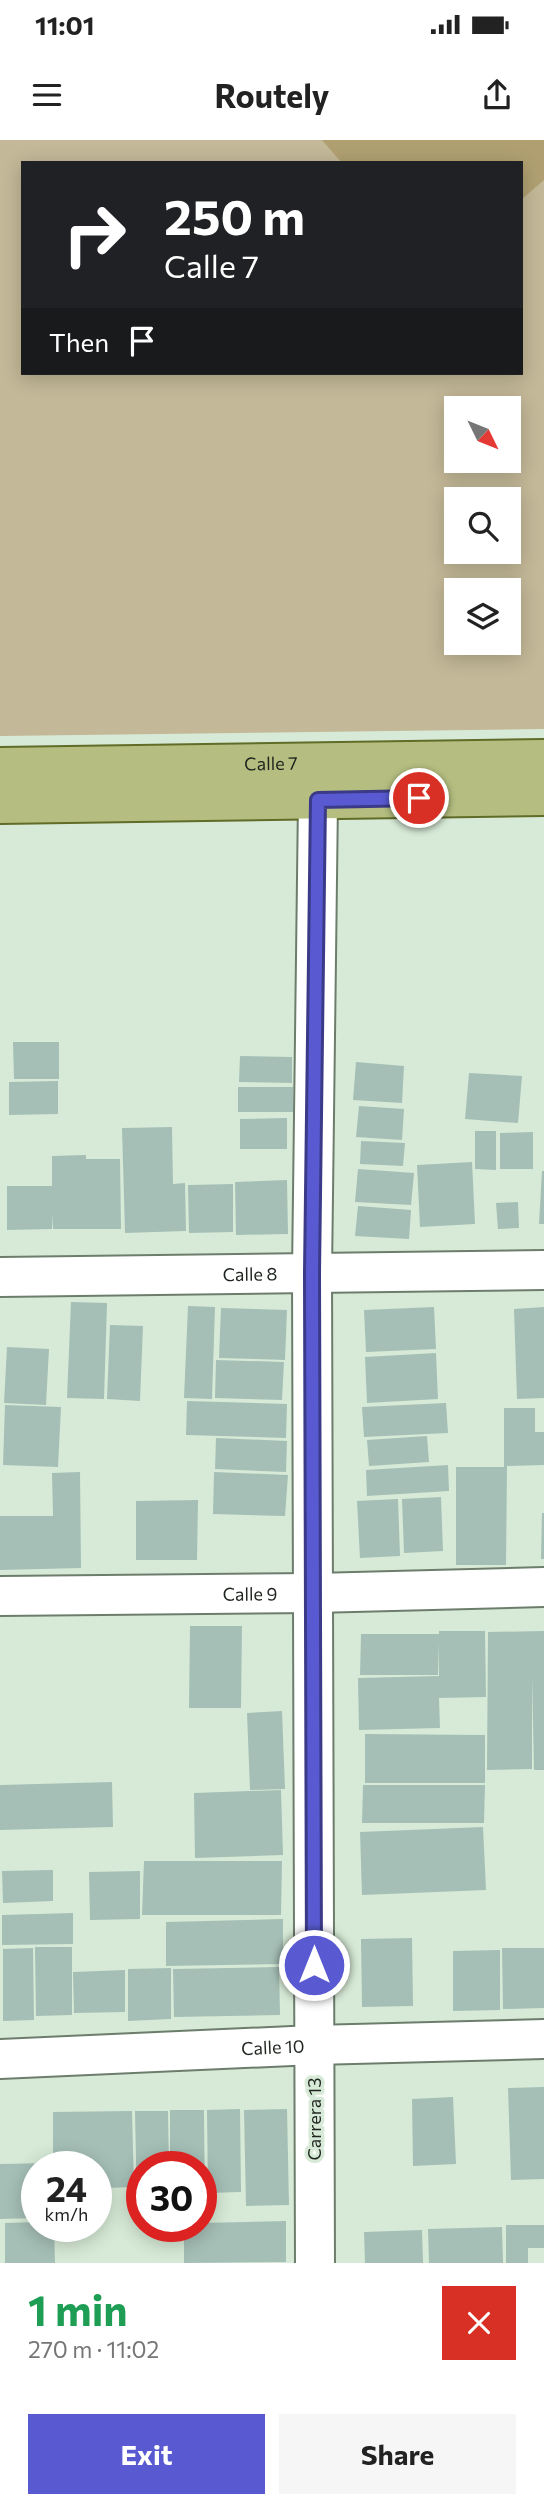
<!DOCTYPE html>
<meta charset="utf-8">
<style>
body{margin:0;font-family:Commissioner,sans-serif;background:#f6f6f6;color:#222;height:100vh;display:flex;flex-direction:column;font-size:26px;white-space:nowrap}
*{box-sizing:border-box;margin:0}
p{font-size:23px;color:#767676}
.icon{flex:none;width:38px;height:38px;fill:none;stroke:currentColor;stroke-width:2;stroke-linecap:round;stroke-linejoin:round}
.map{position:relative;height:2123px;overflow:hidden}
.panel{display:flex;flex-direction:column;background:#fff;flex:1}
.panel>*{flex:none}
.guide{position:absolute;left:21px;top:21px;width:502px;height:214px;border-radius:0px;box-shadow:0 4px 18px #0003;background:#202124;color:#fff;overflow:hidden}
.needle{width:46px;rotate:133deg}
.buttons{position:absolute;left:444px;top:256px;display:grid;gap:14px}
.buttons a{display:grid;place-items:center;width:77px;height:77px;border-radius:0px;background:#fff;box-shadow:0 4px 18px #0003;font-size:35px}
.speed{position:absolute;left:21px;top:2011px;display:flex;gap:14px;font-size:35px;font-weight:700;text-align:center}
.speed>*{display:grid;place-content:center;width:91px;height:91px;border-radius:50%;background:#fff;box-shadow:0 4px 18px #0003;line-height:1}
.speed small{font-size:18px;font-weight:400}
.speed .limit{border:10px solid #d22;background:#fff;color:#111}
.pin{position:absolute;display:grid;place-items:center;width:60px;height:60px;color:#fff;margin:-30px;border:4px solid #fff;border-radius:50%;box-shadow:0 2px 7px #0007}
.me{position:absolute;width:77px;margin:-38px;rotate:0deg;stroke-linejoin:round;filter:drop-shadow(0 0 5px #0008)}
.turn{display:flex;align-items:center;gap:24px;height:147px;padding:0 28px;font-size:32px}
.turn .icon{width:91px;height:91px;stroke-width:2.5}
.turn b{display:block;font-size:49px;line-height:60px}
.then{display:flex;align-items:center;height:66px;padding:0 28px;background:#0003;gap:14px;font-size:26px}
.round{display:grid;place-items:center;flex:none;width:74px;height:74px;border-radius:0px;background:#f6f6f6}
.overview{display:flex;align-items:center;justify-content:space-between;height:119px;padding:0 28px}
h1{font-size:42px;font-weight:700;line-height:52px;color:#1e9e55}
.action{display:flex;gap:14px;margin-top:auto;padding:14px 28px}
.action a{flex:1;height:80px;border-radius:0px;background:#595ad1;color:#fff;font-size:28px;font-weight:700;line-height:80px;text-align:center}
.action a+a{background:#f6f6f6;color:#222}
.status{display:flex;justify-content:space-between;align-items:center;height:49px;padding:0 35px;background:#fff;direction:ltr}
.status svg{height:19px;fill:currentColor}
header{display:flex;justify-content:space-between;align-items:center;height:91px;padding:0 28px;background:#fff;font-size:32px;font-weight:700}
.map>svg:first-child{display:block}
</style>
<div class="status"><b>11:01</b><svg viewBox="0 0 49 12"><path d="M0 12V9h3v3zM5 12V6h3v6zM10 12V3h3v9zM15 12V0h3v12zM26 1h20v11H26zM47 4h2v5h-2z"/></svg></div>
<header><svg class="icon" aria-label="menu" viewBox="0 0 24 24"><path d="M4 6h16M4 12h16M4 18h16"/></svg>Routely<svg class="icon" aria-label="share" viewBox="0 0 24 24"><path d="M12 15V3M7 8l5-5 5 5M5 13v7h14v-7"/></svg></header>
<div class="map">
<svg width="544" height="2123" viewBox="0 0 544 2123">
<rect width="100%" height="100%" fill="#d7ead7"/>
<path fill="#c3b897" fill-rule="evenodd" d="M0,0H544V589L0,596ZM23,23H522V233H23ZM457,268H509V320H457ZM457,359H509V411H457ZM457,450H509V502H457Z"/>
<path fill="#b0a071" d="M322,0H544V40L522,59V23H342Z"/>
<g fill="#a5bfb6">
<path d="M13,902H59V939H14Z"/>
<path d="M240,916L292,917V943L239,942Z"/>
<path d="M356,922L404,926L402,963L353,960Z"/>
<path d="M469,933L522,936L518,983L465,979Z"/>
<path d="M58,941V974L9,975V942Z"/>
<rect x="238" y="947" width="55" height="25"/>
<path d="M359,966L404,969L402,1000L356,997Z"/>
<path d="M287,978V1009H240V979Z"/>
<path d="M172,987L173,1044L185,1043L186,1091L125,1093L122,988Z"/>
<path d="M475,991H496V1030L475,1029Z"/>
<path d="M533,992V1029H500V993Z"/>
<path d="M361,1001L405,1003L403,1026L360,1024Z"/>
<path d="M86,1015V1019H120L121,1089H53V1074L52,1089L7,1090V1046H52V1016Z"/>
<path d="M472,1022L475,1084L420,1087L417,1025Z"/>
<path d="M358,1029L414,1033L411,1065L355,1062Z"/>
<path d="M542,1031H544V1084H539Z"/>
<path d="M287,1040L288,1094L236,1095L235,1042Z"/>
<path d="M233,1044V1092L189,1093L188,1045Z"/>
<path d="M518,1062L519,1088L498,1089L496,1063Z"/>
<path d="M358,1066L411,1070L409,1099L355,1096Z"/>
<path d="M71,1162L107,1163L104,1259L67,1258Z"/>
<path d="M188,1166L215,1167L212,1259L184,1258Z"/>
<path d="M434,1167L436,1209L366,1212L364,1170Z"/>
<path d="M544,1167V1258L517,1259L514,1169Z"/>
<path d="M221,1168L287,1170L285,1220L219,1218Z"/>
<path d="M110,1185L143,1186L140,1261L107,1259Z"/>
<path d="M7,1207L49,1209L46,1265L4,1263Z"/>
<path d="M436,1213L438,1259L367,1263L365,1217Z"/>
<path d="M216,1220L284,1222L282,1260L215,1258Z"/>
<path d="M187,1261L287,1264L286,1298L186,1295Z"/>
<path d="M446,1263L448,1293L364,1297L362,1267Z"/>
<path d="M5,1265L61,1267L58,1327L3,1325Z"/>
<path d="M504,1268H535V1292H544V1325L507,1326L506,1425H456V1327H504Z"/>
<path d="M427,1296L429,1322L369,1326L367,1300Z"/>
<path d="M216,1298L287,1301L286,1332L215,1329Z"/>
<path d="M448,1325L449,1351L367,1356L366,1330Z"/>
<path d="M80,1332L81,1428L0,1430V1376H53L52,1333Z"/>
<path d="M214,1332L288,1335L285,1376L213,1374Z"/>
<path d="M441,1357L443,1411L404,1413L402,1359Z"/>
<path d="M398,1359L400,1416L360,1418L357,1361Z"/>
<path d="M198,1360L197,1420H136V1361Z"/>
<path d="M542,1373H544V1419H541Z"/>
<path d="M190,1486H242L241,1568H189Z"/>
<path d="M439,1491H485L486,1557L439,1558L440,1588L359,1590L358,1538L439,1536V1503L438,1535H360L361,1494H439Z"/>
<path d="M544,1491V1630H534L532,1536V1629L487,1630L488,1492Z"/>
<path d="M282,1571L285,1649L250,1650L247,1573Z"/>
<path d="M365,1594L485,1595V1643H365Z"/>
<path d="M112,1642L113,1687L0,1690V1645Z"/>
<path d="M363,1645H485L484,1683H362Z"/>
<path d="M281,1650L283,1715L195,1718L194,1653Z"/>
<path d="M483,1687L486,1750L362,1755L360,1692Z"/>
<path d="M144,1721H282L281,1775H142Z"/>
<path d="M53,1730V1761L3,1763L2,1731Z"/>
<path d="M140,1731V1779L90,1780L89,1732Z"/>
<path d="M73,1773V1804L2,1805V1775Z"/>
<path d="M283,1779V1824L166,1826V1782Z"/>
<path d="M412,1798L413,1866L362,1867L361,1799Z"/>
<path d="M35,1807H72V1875L36,1876Z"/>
<path d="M33,1808L34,1880L3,1881V1809Z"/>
<path d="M502,1808H544V1868L503,1869Z"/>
<path d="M500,1810V1870L453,1871V1811Z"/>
<path d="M279,1827L280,1875L174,1877L173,1829Z"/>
<path d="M171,1828V1879L128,1881V1829Z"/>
<path d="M125,1830V1872L74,1873L73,1832Z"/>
<path d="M544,1947V2039L511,2040L508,1948Z"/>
<path d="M453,1957L456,2024L413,2026L412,1959Z"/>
<path d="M240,1969L241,2052L208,2053L207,1970Z"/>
<path d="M287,1969L289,2065L246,2066L244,1970Z"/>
<path d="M170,1970H204L205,2067H201V2026H170Z"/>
<path d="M132,1971L134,2047L105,2048V2077H96V2026H53V1972Z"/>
<path d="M135,1971H168L169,2026H142V2070L137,2071Z"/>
<path d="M50,2023V2026H37V2078L0,2079V2024Z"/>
<path d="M286,2081V2122L184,2123V2086H201V2083Z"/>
<path d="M37,2082V2086H54L55,2123H5V2083Z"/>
<path d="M506,2085H544V2108H528V2123H506Z"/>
<path d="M502,2087L503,2123H429L428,2089Z"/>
<path d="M422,2090L423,2123H365L364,2092Z"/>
</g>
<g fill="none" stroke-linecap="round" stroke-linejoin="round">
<g stroke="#6d7d6c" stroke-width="42">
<g id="minor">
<path id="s1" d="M0,1137L544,1130"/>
<path id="s2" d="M0,1456L315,1453L544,1447"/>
<path id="s3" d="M0,1919L314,1905L544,1899"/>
<path d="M315,2123L312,1133L318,660"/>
</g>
</g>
<g stroke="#606c27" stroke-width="42">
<g id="major">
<path id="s4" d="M0,627L544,619"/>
<path d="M0,664L544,656"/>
</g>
</g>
<use href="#minor" stroke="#fff" stroke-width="38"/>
<use href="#major" stroke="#b5be80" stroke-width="38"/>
</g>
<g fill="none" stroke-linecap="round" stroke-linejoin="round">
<g stroke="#3a3a88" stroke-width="18">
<path id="route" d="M314,1825L312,1133L318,660L419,658"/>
</g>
<use href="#route" stroke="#595ad1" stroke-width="12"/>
</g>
<g text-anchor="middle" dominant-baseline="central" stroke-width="7" stroke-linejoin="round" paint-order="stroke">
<g font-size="18" fill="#1e241e" stroke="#d7ead7">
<text stroke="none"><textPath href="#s4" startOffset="271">Calle 7</textPath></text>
<text stroke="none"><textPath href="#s1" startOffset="250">Calle 8</textPath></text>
<text stroke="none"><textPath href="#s2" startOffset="250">Calle 9</textPath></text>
<text stroke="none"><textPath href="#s3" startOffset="273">Calle 10</textPath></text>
<text transform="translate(314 1979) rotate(-90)">Carrera 13</text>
</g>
</g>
</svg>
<div class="buttons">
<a><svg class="needle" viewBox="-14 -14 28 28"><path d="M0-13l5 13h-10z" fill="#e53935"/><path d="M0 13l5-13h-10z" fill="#767676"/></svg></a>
<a><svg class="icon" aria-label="search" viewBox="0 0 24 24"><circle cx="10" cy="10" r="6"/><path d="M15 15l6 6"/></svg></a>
<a><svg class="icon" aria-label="layers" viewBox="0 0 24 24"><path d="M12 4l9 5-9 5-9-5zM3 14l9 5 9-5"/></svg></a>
</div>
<div class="speed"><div>24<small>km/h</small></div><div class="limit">30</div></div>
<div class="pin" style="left:419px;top:658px;background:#d93025"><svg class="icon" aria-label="arrive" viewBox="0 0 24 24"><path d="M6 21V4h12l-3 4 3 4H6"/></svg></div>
<svg class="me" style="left:314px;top:1825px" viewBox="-20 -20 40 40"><circle r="17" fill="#595ad1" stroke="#fff" stroke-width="3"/><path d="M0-11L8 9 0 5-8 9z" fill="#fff"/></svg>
<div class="guide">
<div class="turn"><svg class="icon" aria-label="right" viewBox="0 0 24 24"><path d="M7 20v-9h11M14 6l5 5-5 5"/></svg><div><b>250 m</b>Calle 7</div></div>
<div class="then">Then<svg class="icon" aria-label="arrive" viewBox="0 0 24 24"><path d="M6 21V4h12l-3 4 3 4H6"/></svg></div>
</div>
</div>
<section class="panel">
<div class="overview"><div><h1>1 min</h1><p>270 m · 11:02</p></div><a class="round" style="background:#d93025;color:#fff"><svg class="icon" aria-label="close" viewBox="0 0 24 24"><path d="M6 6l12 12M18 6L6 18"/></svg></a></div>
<div class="action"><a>Exit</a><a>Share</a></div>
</section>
